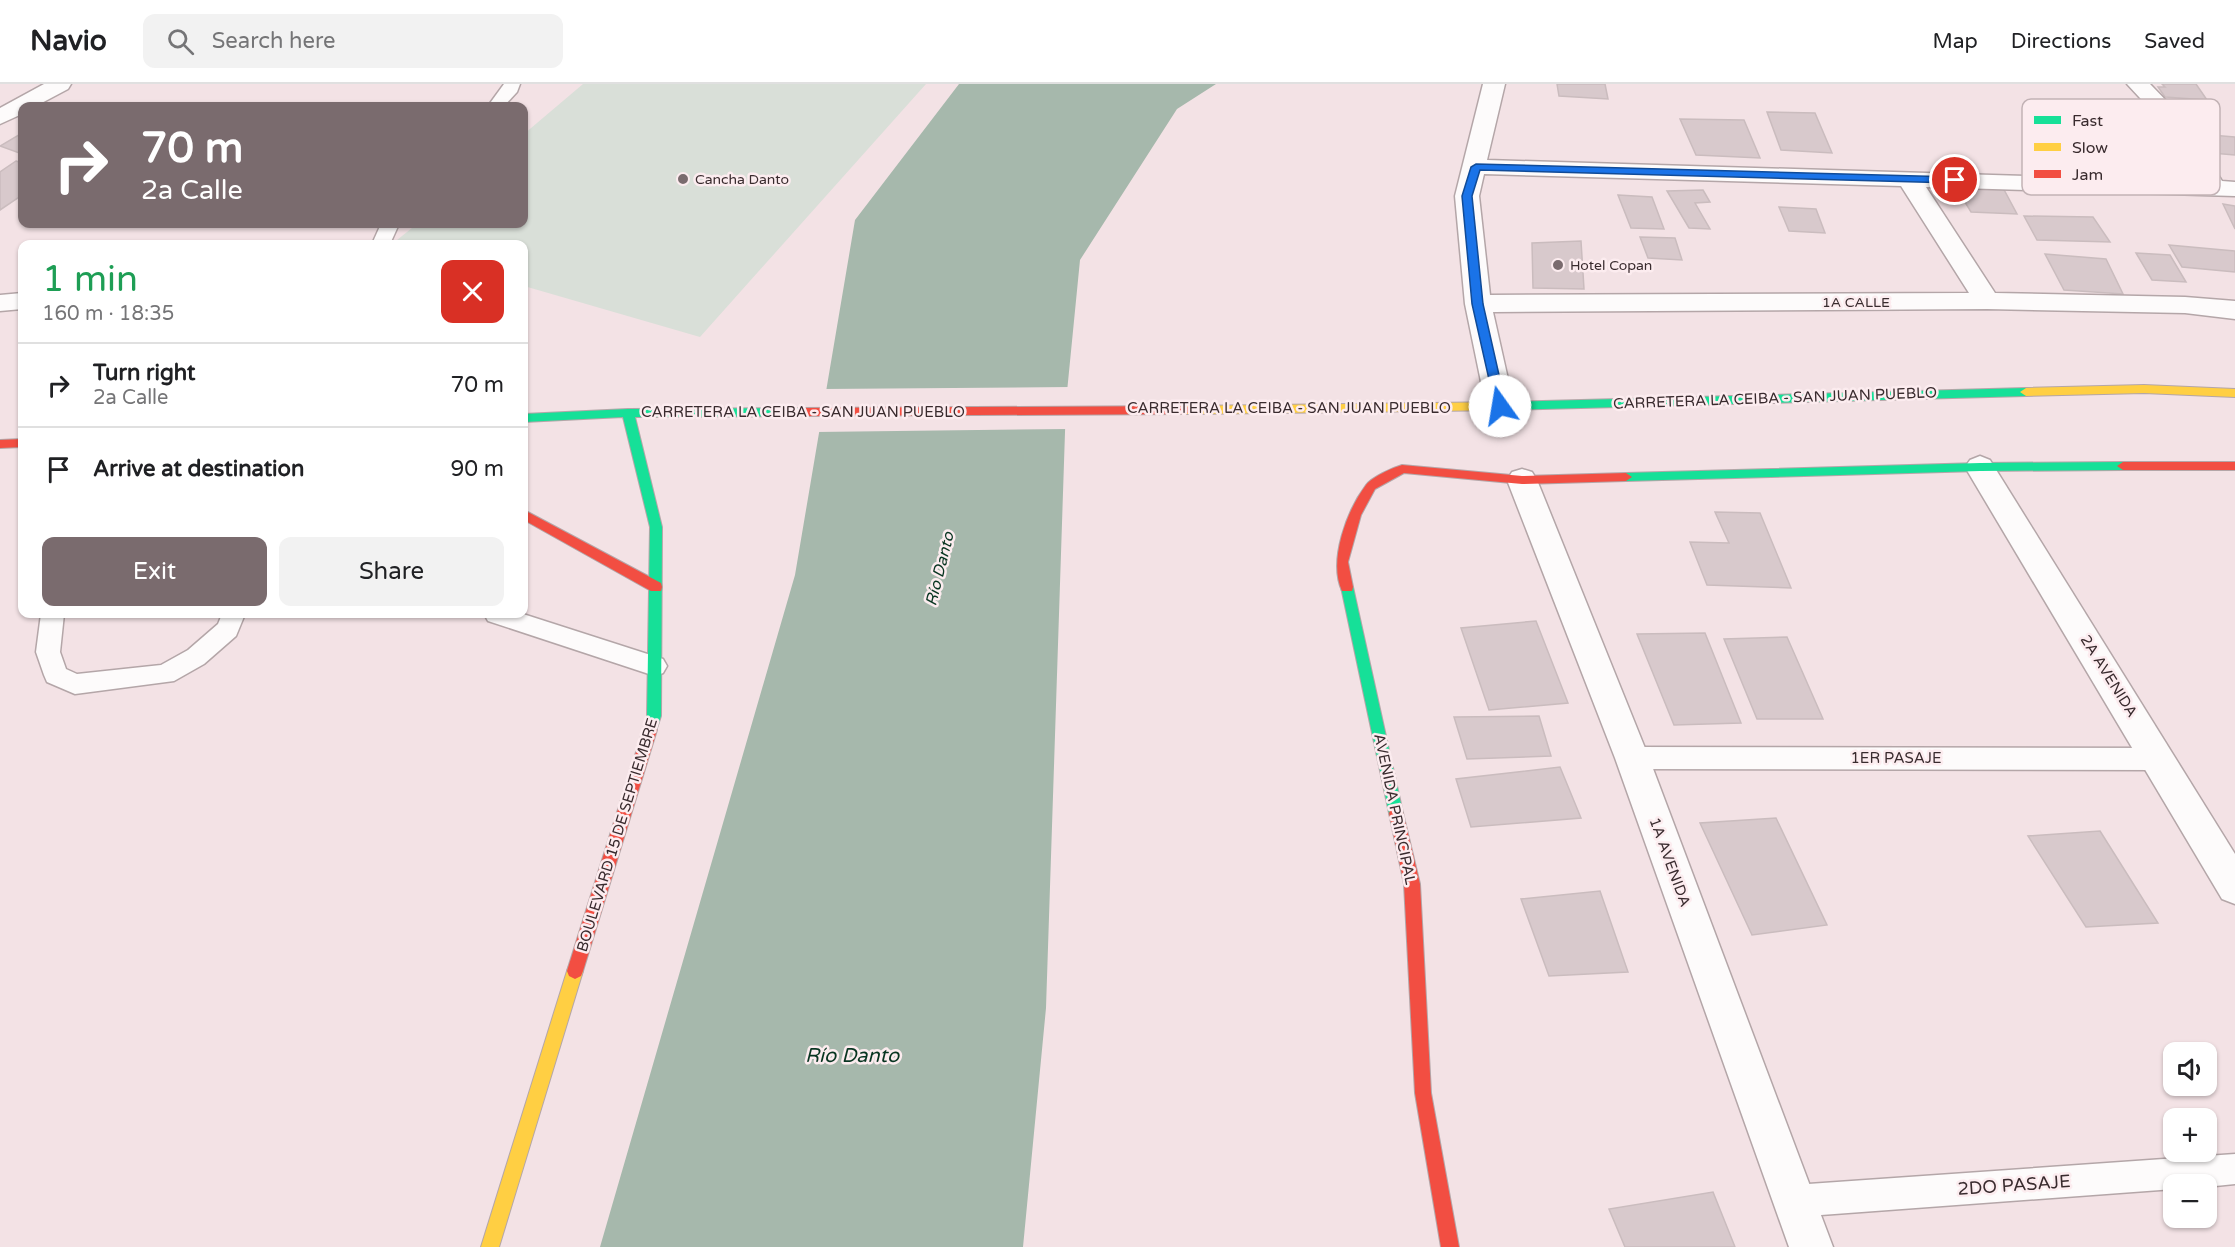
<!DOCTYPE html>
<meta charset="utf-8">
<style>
body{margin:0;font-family:"Varela Round",sans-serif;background:#f2f2f2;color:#202124;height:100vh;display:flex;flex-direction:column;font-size:22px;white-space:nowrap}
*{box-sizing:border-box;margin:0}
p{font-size:20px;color:#757577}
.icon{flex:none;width:33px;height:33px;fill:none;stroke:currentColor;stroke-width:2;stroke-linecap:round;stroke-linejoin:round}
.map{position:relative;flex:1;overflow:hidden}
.side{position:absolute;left:18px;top:156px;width:510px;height:378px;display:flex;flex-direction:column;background:#fff;border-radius:12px;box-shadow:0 2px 4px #0004}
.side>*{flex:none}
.guide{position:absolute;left:18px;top:18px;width:510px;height:126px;border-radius:12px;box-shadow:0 2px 4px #0004;background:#7a6b6e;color:#fff;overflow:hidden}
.fabs{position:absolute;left:2163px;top:958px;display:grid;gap:12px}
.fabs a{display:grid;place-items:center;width:54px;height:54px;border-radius:12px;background:#fff;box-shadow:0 2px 4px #0004;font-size:30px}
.pin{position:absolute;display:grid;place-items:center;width:51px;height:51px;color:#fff;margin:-26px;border:3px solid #fff;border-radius:50%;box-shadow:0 2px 6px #0007}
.me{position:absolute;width:66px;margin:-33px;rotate:347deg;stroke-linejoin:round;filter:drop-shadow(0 0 4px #0008)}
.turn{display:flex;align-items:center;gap:21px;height:126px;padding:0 24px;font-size:27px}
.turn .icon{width:78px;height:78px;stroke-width:2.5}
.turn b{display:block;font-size:42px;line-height:51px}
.round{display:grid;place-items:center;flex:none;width:63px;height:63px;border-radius:12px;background:#f2f2f2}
.summary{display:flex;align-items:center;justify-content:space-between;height:102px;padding:0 24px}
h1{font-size:36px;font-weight:600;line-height:45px;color:#1e9e55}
.cta{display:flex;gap:12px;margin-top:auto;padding:12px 24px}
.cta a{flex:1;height:69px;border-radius:12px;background:#7a6b6e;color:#fff;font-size:24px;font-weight:600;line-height:69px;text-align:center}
.cta a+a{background:#f2f2f2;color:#202124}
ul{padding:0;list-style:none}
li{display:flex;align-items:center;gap:18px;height:84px;padding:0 24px;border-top:2px solid #e0e0e0}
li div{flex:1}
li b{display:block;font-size:22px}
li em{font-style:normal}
header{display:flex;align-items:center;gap:36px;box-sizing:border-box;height:84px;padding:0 30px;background:#fff;border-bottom:2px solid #e0e0e0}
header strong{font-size:28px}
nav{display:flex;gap:33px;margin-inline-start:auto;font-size:21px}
.search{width:420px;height:54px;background:#f2f2f2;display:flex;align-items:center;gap:15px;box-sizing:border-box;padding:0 21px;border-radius:12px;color:#757577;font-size:22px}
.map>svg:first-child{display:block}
</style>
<header>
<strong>Navio</strong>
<div class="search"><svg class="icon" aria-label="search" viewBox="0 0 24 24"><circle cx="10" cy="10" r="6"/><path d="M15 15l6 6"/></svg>Search here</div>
<nav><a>Map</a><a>Directions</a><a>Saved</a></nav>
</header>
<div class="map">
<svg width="2235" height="1163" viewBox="0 0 2235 1163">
<rect width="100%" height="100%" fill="#f3e2e5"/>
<path fill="#d9dfd8" d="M583,0H926L700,253L524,202V160H392L417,140H524V50Z"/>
<path fill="#a6b8ac" d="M959,0H1216L1177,25L1080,176L1066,318L1046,924L1023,1163H600L795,491L855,136Z"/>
<path fill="#f3e2e5" d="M1071,303L1068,345L816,348L823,305Z"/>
<g fill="#d8c9cc" stroke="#cabcbe" stroke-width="1.5">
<path d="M1557,0H1605L1608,15L1559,12Z"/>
<path d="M2162,0H2196L2207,16L2165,13L2158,3H2165Z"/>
<path d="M1767,28L1815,29L1832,69L1781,66Z"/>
<path d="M1680,35L1744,36L1760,74L1696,71Z"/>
<path d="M22,49V70L0,62Z"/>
<path d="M2187,49L2235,53V71L2200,68Z"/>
<path d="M16,77L22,79V111L0,126V88Z"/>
<path d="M1954,100L2002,102L2017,130L1971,128Z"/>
<path d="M1703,106L1710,118L1695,119L1710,145L1689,144L1667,107Z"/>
<path d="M1618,111L1652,113L1664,145L1631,144Z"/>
<path d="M2223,120L2235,122V145Z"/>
<path d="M1779,123L1816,125L1825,149L1789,147Z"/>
<path d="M2024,132L2093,133L2110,158L2037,156Z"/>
<path d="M1640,153L1675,154L1682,176L1648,174Z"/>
<path d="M1581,157L1584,205L1533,204L1532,159Z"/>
<path d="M2169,161L2235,167V188L2182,183Z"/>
<path d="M2136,169L2170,171L2186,198L2152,196Z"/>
<path d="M2045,170L2106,175L2123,210L2064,206Z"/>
<path d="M1715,428L1760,429L1791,504L1707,501L1690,458L1729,459Z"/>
<path d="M1536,537L1568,619L1489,626L1461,544Z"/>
<path d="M1705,549L1741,639L1674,641L1637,550Z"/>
<path d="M1787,553L1823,635H1757L1724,555Z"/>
<path d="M1539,632L1551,672L1467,675L1454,633Z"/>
<path d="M1560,683L1581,734L1471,743L1456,695Z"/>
<path d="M1776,734L1827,841L1752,851L1700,739Z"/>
<path d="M2100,747L2158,839L2086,843L2028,752Z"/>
<path d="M1600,807L1628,888L1549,892L1521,815Z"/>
<path d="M1713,1108L1735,1163H1625L1609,1125Z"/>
</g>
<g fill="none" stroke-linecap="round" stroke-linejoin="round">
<g stroke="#b4a6a8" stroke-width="3">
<g id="lane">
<path d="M504,0H520L517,8L504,22H488Z"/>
<path d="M381,140H399L390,160H372Z"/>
<path d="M41,530H64L60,568L66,585L77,590L161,581L188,566L218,540L222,530H245L236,552L204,580L174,597L75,610L47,598L44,591L36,568Z"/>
<path d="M484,530H523L663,575L667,582L663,589L655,592L488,537Z"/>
<path d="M1632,663L2159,664L2168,667L2172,675L2168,683L2159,686L1632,685L1623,682L1619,674L1623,666Z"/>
<path d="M2235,1070V1100L2206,1103L2174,1101V1105L1794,1133L1783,1128L1778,1117L1783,1106L1794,1101Z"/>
</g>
</g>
<g stroke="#b4a6a8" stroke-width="3">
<g id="street">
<path d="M44,0H71L68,5L36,22H22V30L0,40V24Z"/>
<path d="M1483,0H1505L1487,76L2197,97L2166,42L2127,0H2150L2183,34L2222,97L2235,98V112L1926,103L1995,209L2185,213L2235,217V235L2185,229L1987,225L1493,228L1514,322L1510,329L1500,332L1490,329L1486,322L1465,220L1455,112ZM1484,90L1901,102L1969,209L1490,211L1479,112Z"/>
<path d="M22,209V225L0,227V211Z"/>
<path d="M1980,372L1990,376L2235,770V820L2222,815L1965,383L1970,376Z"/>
<path d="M1522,385L1532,388L1537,396L1649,674L1833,1163H1789L1615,674L1507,396L1512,388Z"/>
</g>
</g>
<g stroke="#b4a6a8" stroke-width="2">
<g id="fast">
<path d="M2026,304L2032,308L2026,312L1509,326L1503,322L1509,318Z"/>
<path d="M801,324L807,328L801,332L635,333L662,443L661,632L655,650L650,652L645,650L643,646L647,632L650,443L623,333L524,338V330L628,325Z"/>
<path d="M2123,378L2129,382L2123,386L1980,387L1626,397L1620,393L1626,389L1980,379Z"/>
<path d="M1347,498L1353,503L1403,729L1401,734L1396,736L1391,734L1389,729L1341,503Z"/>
</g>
</g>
<g stroke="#b4a6a8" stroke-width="2">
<g id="slow">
<path d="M2144,301L2235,305V313L2144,309L2026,312L2020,308L2026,304Z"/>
<path d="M1509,318L1515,322L1509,326L1186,330L1180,326L1186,322Z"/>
<path d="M575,879L581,882L583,887L499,1163H481L567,887L569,882Z"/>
</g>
</g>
<g stroke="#b4a6a8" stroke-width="2">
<g id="jam">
<path d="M1186,322L1192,326L1186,330L801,332L795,328L801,324Z"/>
<path d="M22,355V363L0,364V356Z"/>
<path d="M2123,378H2235V386H2123L2117,382Z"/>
<path d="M1402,381L1522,392L1626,389L1632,393L1626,397L1522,400L1404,389L1375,405L1361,431L1348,478L1353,503L1352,507H1342C1328,477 1347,426 1366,401C1372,393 1392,384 1402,381Z"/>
<path d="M524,426L661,499L662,503L661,507H651L524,436Z"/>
<path d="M650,640L655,642L657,646L583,887L581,892L575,895L569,892L567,887L643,646L645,642Z"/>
<path d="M1396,722L1401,724L1403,729L1420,800L1431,1009L1459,1163H1441L1415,1009L1404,800L1389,729L1391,724Z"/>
</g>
</g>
<use href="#lane" fill="#fdfbfb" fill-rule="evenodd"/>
<use href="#street" fill="#fdfbfb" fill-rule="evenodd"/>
<use href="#fast" fill="#16e098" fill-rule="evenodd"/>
<use href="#slow" fill="#ffcf43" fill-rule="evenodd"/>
<use href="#jam" fill="#f24e42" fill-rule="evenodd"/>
</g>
<path fill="#1a73e8" stroke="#114b97" stroke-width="1.5" d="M1476,80L1955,93L1960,96L1955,99L1480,86L1472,112L1483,220L1506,322L1500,326L1495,322L1472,220L1462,112L1471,83Z"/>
<g fill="#7a6b6e" stroke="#fcecef" stroke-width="2">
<circle cx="683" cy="95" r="6"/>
<circle cx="1558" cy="181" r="6"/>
</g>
<g text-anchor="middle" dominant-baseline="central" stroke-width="5" stroke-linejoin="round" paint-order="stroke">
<g font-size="14" fill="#392b2e" stroke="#fcecef" text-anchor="start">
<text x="695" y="95">Cancha Danto</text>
<text x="1570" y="181">Hotel Copan</text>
</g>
<g font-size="14" fill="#392b2e" stroke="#fcecef">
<text x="1856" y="218">1A CALLE</text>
</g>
<g font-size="15" fill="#392b2e" stroke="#fcecef">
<text transform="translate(1775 314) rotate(-2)">CARRETERA LA CEIBA - SAN JUAN PUEBLO</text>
<text x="1289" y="324">CARRETERA LA CEIBA - SAN JUAN PUEBLO</text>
<text x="803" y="328">CARRETERA LA CEIBA - SAN JUAN PUEBLO</text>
<text transform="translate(2109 592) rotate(58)">2A AVENIDA</text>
<text x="1896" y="674">1ER PASAJE</text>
<text transform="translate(1395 725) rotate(78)">AVENIDA PRINCIPAL</text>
<text transform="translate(617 751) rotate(-73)">BOULEVARD 15 DE SEPTIEMBRE</text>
<text transform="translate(1670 778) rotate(70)">1A AVENIDA</text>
</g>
<g font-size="16" font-style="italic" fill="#083521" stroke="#fcecef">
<text transform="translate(940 485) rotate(-76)">Río Danto</text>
</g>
<g font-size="18" fill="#392b2e" stroke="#fcecef">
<text transform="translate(2014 1101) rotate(-4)">2DO PASAJE</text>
</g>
<g font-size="20" font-style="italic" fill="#083521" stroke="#fcecef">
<text x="852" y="972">Río Danto</text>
</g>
</g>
<rect x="2022" y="15" width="198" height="96" rx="9" fill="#fcecef" stroke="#c2b2b5" stroke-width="1.5"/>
<rect x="2034" y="32" width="27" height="8" fill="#16e098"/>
<rect x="2034" y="59" width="27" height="8" fill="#ffcf43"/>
<rect x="2034" y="86" width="27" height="8" fill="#f24e42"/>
<g font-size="16" fill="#392b2e">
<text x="2072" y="42">Fast</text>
<text x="2072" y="69">Slow</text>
<text x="2072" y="96">Jam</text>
</g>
</svg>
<div class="fabs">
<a><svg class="icon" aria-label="sound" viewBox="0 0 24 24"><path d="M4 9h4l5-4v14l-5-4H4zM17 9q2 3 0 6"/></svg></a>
<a>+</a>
<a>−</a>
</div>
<div class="pin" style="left:1955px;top:96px;background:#d93025"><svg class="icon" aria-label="arrive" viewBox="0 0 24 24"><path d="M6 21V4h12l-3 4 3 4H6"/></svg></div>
<svg class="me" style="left:1500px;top:322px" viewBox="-20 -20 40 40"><circle r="19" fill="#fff"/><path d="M0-13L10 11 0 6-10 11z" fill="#1a73e8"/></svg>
<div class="guide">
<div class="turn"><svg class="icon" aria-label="right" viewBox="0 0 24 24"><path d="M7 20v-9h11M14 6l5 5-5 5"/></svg><div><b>70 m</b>2a Calle</div></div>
</div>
<section class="side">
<div class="summary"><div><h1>1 min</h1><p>160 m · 18:35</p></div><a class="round" style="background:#d93025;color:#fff"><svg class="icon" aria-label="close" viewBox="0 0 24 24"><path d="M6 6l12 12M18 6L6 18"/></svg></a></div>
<ul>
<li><svg class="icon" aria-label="right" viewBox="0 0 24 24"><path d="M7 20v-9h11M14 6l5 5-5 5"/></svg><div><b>Turn right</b><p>2a Calle</p></div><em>70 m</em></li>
<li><svg class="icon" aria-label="arrive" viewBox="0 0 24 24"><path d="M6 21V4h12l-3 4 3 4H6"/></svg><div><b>Arrive at destination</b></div><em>90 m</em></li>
</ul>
<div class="cta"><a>Exit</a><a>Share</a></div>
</section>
</div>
